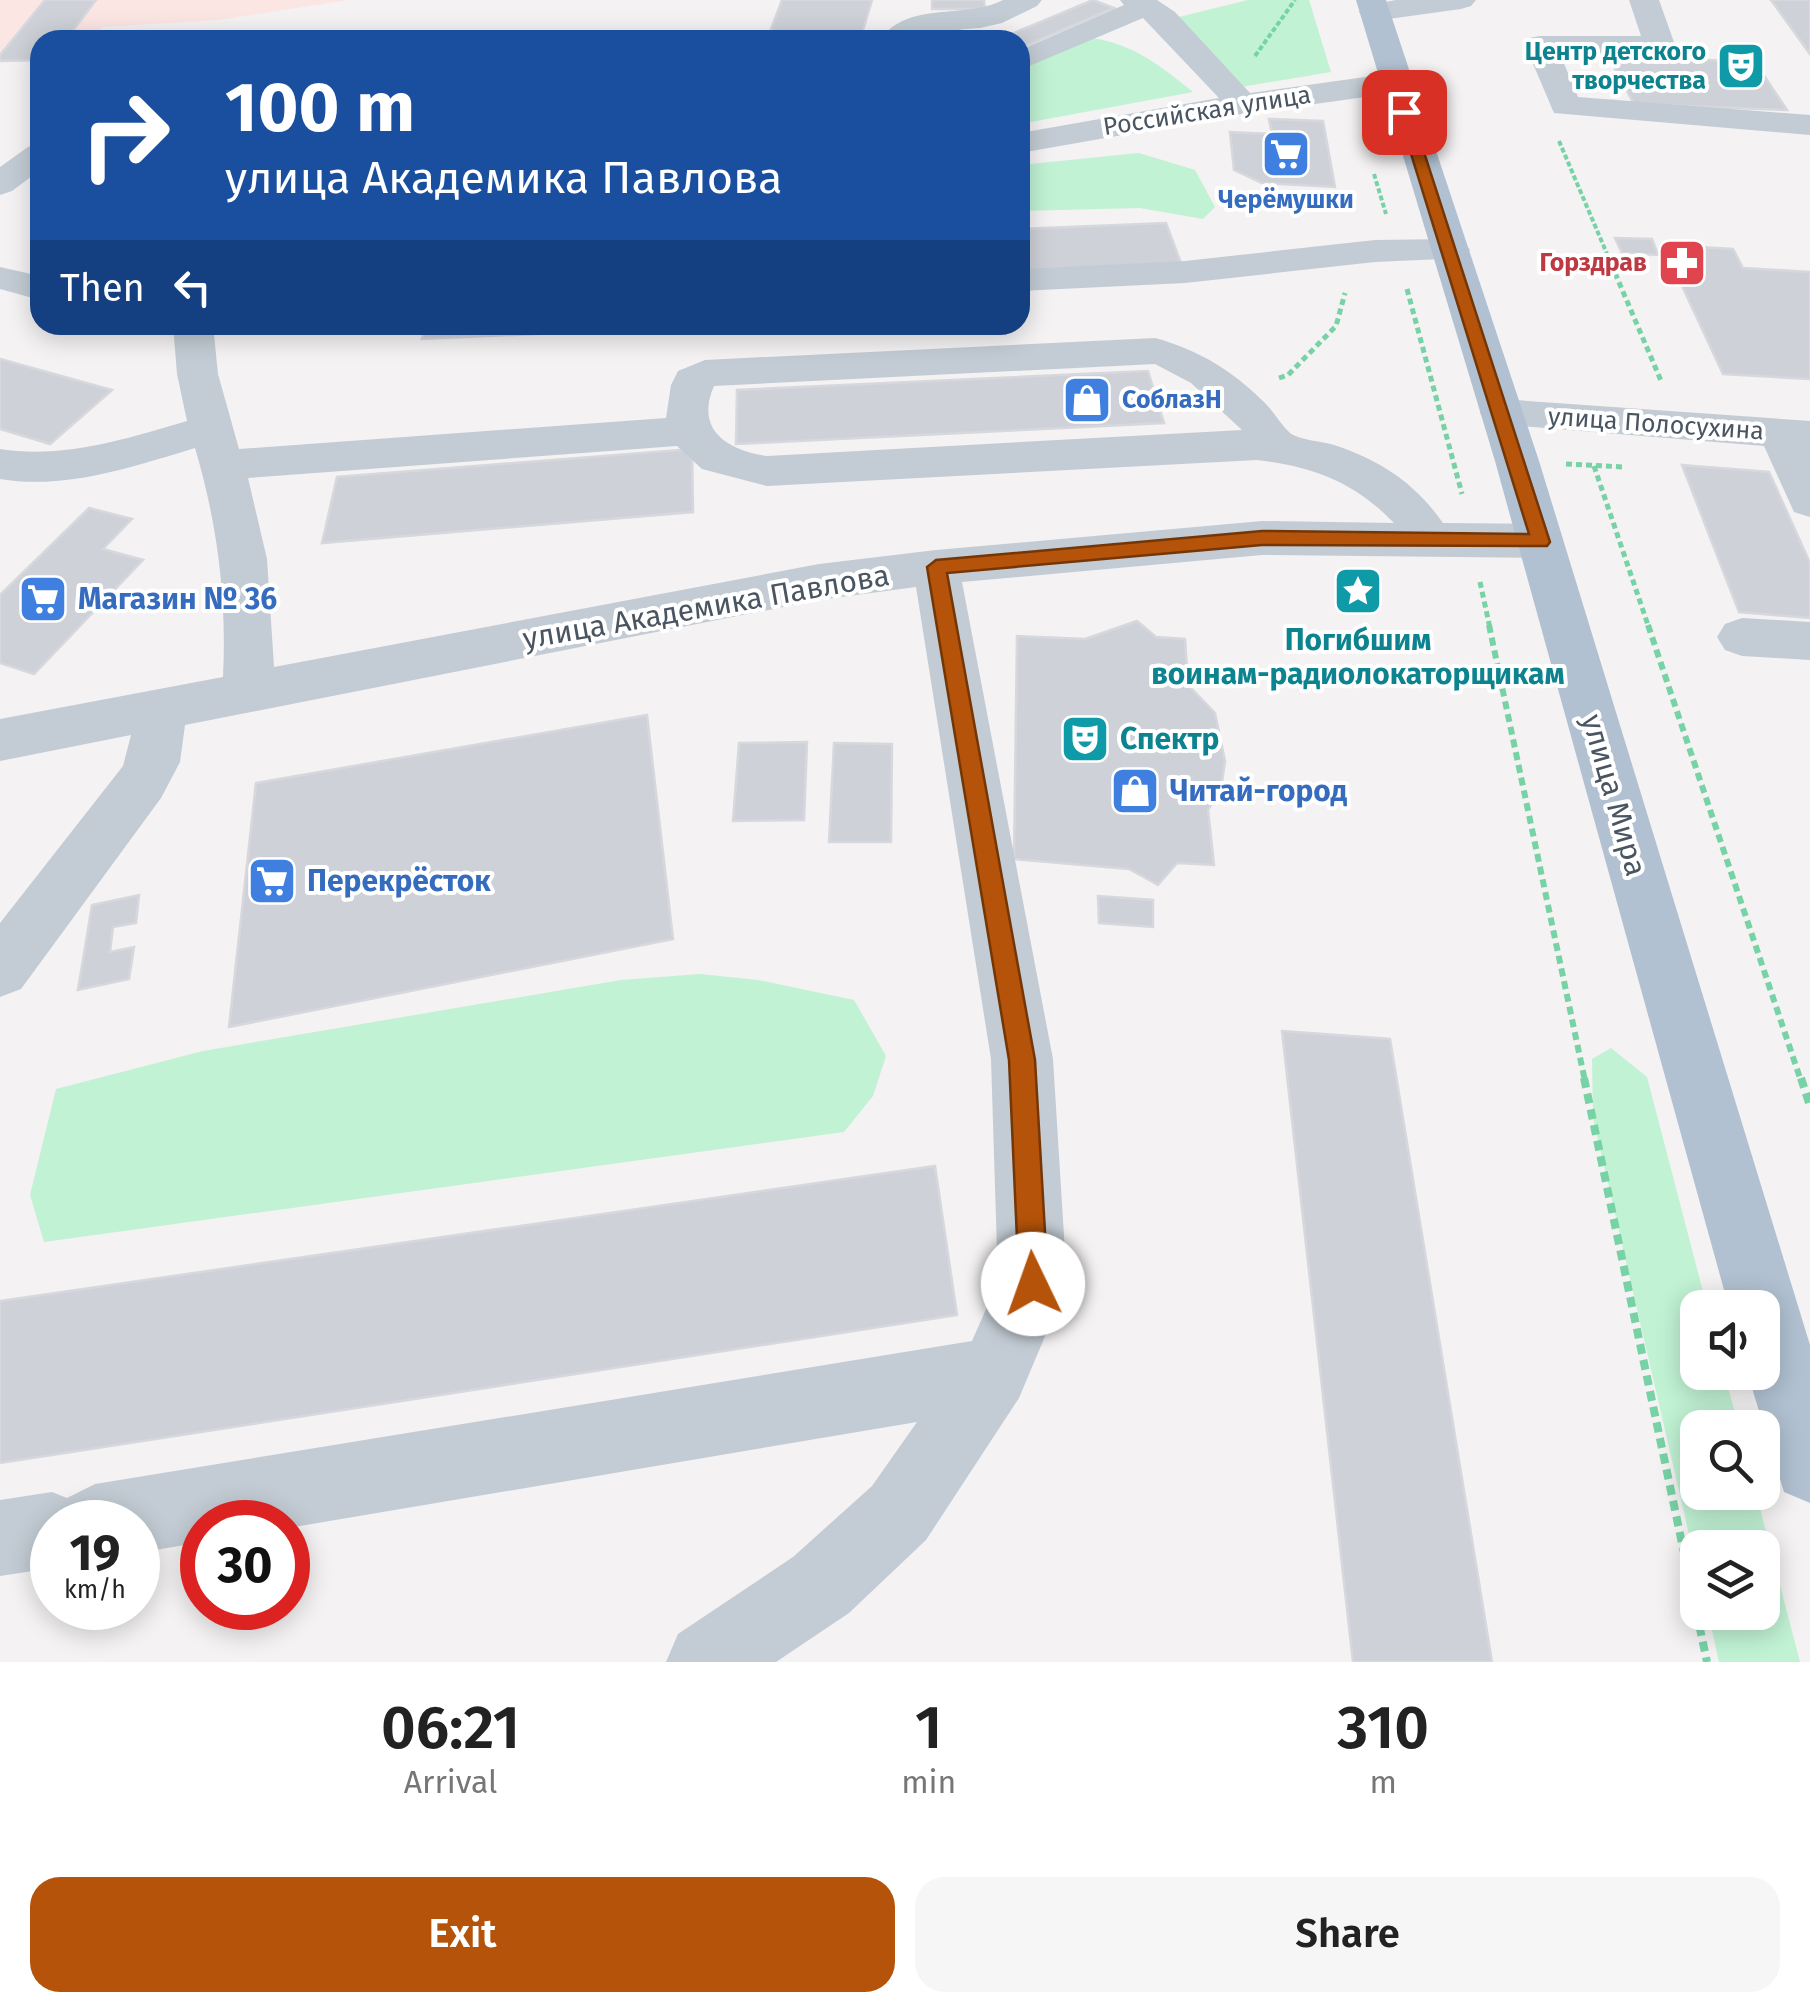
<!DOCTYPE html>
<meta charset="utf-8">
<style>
body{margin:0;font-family:"Fira Sans",sans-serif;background:#f6f6f6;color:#222;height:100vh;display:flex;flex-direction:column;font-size:38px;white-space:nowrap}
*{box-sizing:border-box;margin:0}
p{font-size:32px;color:#767676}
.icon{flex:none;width:55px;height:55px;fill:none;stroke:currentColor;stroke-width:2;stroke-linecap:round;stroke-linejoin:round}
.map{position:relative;height:1662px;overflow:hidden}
.side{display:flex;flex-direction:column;background:#fff;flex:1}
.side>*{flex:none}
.top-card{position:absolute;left:30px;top:30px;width:1000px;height:305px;border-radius:30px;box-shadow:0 5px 25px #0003;background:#1a4fa0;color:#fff;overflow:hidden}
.buttons{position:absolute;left:1680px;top:1290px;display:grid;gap:20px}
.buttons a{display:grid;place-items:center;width:100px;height:100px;border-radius:20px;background:#fff;box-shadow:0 5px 25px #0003;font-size:50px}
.speed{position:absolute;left:30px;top:1500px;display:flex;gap:20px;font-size:50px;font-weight:700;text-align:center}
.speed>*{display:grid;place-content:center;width:130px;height:130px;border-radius:50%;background:#fff;box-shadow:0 5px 25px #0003;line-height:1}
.speed small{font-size:25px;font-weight:400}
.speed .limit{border:15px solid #d22;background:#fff;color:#111}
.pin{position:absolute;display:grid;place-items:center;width:85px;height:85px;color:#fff;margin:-42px;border-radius:20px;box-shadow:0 5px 15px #0006}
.me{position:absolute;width:110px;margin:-55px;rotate:357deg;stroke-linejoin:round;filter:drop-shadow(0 0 8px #0008)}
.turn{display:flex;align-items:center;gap:35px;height:210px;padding:0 30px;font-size:45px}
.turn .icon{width:130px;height:130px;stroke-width:2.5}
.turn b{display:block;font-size:70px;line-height:85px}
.then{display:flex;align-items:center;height:95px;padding:0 30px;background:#0003;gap:20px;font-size:38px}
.eta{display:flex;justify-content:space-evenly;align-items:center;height:170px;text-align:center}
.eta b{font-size:60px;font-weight:600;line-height:70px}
.primary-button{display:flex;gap:20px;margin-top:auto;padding:20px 30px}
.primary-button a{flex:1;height:115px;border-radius:30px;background:#b45309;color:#fff;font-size:40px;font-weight:600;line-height:115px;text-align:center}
.primary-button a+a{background:#f6f6f6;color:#222}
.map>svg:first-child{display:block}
</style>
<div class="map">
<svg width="1810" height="1662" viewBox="0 0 1810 1662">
<rect width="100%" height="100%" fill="#f4f2f2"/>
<path fill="#fce6e4" d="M0,0H349L218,20L102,27L92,40H40V60L0,61Z"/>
<g fill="#c1f2d4">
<path d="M1248,0H1309L1331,72L1241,87L1179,17Z"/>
<path d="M1092,38C1133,44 1161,66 1193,92L1020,124V71L1075,41Z"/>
<path d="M1139,153L1195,170L1215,207L1203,219L1140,208L1020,211V165Z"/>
<path d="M700,974L758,980L854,1000L886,1056L873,1096L844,1132L44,1242L30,1195L56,1089L203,1051L621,980Z"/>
<path d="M1611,1048L1647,1077L1707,1307L1698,1308V1372L1724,1373L1739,1427L1698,1428V1492L1756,1493L1800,1662H1719L1708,1613L1762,1612V1548H1698L1697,1569L1593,1118L1592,1059Z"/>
</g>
<g fill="#ced1d7" stroke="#d6d8de" stroke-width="2.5">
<path d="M45,0H96L66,40H40V60L0,61V55Z"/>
<path d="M782,0H872L860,40H767Z"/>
<path d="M932,0H984L985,9H932Z"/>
<path d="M1093,0L1114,8L1020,48V40H997Z"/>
<path d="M1771,0H1810V54Z"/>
<path d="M956,28L978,40H927Z"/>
<path d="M1608,56L1755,62L1787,110L1634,104Z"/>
<path d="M1269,119L1323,121L1335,187L1262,183L1234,170L1230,132L1272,134Z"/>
<path d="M1166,223L1181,263L1020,270V229Z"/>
<path d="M1615,238L1652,239L1658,255L1622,253Z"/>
<path d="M1663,245L1733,249L1743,268L1810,272V379L1723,374Z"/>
<path d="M426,325H733L422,339Z"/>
<path d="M0,359L112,390L50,444L0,429Z"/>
<path d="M1148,371L1164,423L736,444L737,390Z"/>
<path d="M692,449L693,512L322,543L337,477Z"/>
<path d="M1682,465L1769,472L1810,563V618L1739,612Z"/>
<path d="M89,508L132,519L103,549L143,560L34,674L0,663V595Z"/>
<path d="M1137,621L1156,637L1185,639L1188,685L1215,713L1225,761L1221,789L1208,810L1214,865L1177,863L1158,885L1129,869L1014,859L1017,636L1085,639Z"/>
<path d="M647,715L673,939L229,1027L256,783Z"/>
<path d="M807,742L804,820L733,821L739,743Z"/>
<path d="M834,743L892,744L891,842H829Z"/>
<path d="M139,895L136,923L113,927L110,952L134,947L129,979L78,990L92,905Z"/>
<path d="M1098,896L1153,900V927L1099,923Z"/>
<path d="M1282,1031L1390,1039L1492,1662H1353Z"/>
<path d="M935,1166L957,1315L0,1463V1301Z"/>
</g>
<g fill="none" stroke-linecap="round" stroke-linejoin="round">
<g stroke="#77d2a5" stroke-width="4" stroke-dasharray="5 2.5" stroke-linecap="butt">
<path d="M1255,56L1295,0"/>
<path d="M1559,141L1616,275"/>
<path d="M1374,174L1386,214"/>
</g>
<g stroke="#77d2a5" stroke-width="5" stroke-dasharray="6 4" stroke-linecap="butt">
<path d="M1615,273L1662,383"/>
<path d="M1407,289L1462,494"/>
<path d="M1279,378L1288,375L1336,326L1345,293"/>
<path d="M1566,464L1624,467"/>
<path d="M1594,466L1649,628"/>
<path d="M1480,582L1490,628"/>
</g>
<g stroke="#77d2a5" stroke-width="6" stroke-dasharray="8 5" stroke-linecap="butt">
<path d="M1489,625L1585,1081"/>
<path d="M1648,625L1801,1081"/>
</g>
<g stroke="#77d2a5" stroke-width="8" stroke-dasharray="10 6" stroke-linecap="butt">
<path d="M1584,1078L1707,1662"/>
<path d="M1801,1078L1810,1106"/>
</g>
<g fill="#c3ccd4" fill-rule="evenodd">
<path d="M1003,0H1042L1037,6L1002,23L980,28L925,32L911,40H880C908,0 964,20 1003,0Z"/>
<path d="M1120,0H1157L1175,12L1250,93L1394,73L1405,76L1410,83L1405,90L1394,93L1242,114L1020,153V133L1219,98L1143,18L1020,70V50L1124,5Z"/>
<path d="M1396,0H1476L1471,6L1461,9L1374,21L1363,18L1359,12L1363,6Z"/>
<path d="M1629,0H1659L1675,45L1671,52L1660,54H1560L1578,97L1810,115V135L1554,113L1525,45L1529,38L1540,36H1641Z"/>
<path d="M40,144V170L12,191L0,195V167L28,147Z"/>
<path d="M1451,239L1464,242L1470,250L1464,258L1375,262L1185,283L1020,291V269L1185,261L1375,240Z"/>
<path d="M0,267L40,276V300L0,289Z"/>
<path d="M173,325H213L218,374L239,449L666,418L671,385L678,371L705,360L1155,338C1199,350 1233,371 1265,403C1274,412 1281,425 1290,433C1299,440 1321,441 1334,445C1380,460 1415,483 1443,523L1540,524L1556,529L1563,541L1556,553L1540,558L1262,555L962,582L1053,1059L1067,1284L1019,1398L926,1540L849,1613L776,1662H666L678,1634L793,1557L872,1486L917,1422L288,1528V1522H202V1542L138,1553V1522H52V1568L0,1576V1500L52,1492L67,1498L95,1484L972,1341L998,1282L991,1059L916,587L819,600L185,725L180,762L161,798L21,989L0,997V923L123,766L131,735L0,761V719L223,677C227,597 217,522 195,448C132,467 66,490 0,479V449C64,459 126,439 187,421L177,374ZM1155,364L1191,383L1242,430L767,456C726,450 695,429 714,386ZM677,446L702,469L767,486L1257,460C1312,466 1355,482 1394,523L1262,521L936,550L819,564L274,667L267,559L248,478Z"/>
<path d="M1501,399L1810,421V517L1794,512L1764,446L1486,423L1480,413L1486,403Z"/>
<path d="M1742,618L1810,622V660L1742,656L1725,650L1717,637L1725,624Z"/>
</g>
<path fill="#b1c1d1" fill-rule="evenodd" d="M1356,0H1386L1539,461L1810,1345V1503L1784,1492L1747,1372H1762V1308H1729L1495,461Z"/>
</g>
<path fill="#b45309" stroke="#753606" stroke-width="2.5" d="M1404,107L1411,112L1550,542L1547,546L1262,545L947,573L1035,1060L1048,1284L1043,1294L1033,1298L1023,1294L1019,1284L1009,1060L927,567L936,560L1262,531L1529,534L1398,112Z"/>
<defs>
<g id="theatre-square" transform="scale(2.5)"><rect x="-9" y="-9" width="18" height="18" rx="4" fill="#0f9aa8" stroke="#fff"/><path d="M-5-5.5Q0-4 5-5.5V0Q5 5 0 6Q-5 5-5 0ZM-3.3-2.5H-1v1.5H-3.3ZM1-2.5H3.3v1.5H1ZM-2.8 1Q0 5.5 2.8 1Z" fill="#fff"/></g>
<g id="supermarket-square" transform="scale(2.5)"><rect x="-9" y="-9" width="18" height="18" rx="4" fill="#3f7fe0" stroke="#fff"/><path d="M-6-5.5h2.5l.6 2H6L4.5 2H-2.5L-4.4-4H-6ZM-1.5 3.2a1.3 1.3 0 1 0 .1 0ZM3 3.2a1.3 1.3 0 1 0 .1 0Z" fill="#fff"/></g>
<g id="pharmacy-square" transform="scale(2.5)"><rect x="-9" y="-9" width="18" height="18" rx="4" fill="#e0444e" stroke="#fff"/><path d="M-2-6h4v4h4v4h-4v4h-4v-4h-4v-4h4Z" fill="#fff"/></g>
<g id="shop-square" transform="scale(2.5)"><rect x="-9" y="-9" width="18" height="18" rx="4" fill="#3f7fe0" stroke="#fff"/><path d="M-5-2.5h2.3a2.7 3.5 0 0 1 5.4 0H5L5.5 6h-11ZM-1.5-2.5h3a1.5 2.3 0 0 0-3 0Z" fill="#fff"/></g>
<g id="sight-square" transform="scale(2.5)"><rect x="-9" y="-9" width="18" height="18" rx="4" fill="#0f9aa8" stroke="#fff"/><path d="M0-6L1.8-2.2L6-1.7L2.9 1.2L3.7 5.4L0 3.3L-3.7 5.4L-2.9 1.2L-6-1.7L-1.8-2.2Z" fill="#fff"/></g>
</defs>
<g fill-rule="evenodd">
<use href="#theatre-square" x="1741" y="66"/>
<use href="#supermarket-square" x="1286" y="154"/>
<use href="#pharmacy-square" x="1682" y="263"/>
<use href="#shop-square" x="1087" y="400"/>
<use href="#sight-square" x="1358" y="591"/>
<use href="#supermarket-square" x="43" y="599"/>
<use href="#theatre-square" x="1085" y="739"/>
<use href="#shop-square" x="1135" y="791"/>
<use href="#supermarket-square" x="272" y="881"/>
</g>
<g text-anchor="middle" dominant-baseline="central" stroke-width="8" stroke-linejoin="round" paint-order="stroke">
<g font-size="25" font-weight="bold" fill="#0d838f" stroke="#fff" text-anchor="end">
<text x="1706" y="52">Центр детского<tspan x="1706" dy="29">творчества</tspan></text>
</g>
<g font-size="25" fill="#495561" stroke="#fff">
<text transform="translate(1207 111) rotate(-9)">Российская улица</text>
<text transform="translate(1656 424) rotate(4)">улица Полосухина</text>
</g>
<g font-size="25" font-weight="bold" fill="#366cbe" stroke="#fff">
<text x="1286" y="200">Черёмушки</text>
<text x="1122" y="400" text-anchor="start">СоблазН</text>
</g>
<g font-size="25" font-weight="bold" fill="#be3a42" stroke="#fff" text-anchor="end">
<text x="1647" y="263">Горздрав</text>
</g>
<g font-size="30" font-weight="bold" fill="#366cbe" stroke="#fff" text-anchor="start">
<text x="78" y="599">Магазин № 36</text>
<text x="1170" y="791">Читай-город</text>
<text x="307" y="881">Перекрёсток</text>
</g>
<g font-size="30" fill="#495561" stroke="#fff">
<text transform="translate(706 607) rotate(-10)">улица Академика Павлова</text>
<text transform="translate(1614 795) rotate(74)">улица Мира</text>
</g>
<g font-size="30" font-weight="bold" fill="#0d838f" stroke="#fff">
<text x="1358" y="640">Погибшим<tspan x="1358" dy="34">воинам-радиолокаторщикам</tspan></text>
<text x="1120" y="739" text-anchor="start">Спектр</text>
</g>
</g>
</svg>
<div class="buttons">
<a><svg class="icon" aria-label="sound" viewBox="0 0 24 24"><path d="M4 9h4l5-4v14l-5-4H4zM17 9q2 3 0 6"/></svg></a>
<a><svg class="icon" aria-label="search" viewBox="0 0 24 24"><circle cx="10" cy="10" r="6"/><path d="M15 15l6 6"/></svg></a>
<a><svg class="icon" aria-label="layers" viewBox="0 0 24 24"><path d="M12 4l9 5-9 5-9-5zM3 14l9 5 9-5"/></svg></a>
</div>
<div class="speed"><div>19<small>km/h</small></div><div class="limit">30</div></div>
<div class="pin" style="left:1404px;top:112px;background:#d93025"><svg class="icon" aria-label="arrive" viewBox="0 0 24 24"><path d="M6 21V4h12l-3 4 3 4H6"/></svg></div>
<svg class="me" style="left:1033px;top:1284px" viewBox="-20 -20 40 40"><circle r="19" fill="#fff"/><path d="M0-13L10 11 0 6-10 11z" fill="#b45309"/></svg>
<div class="top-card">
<div class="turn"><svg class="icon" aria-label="right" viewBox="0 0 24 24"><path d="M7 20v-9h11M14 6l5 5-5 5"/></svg><div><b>100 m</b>улица Академика Павлова</div></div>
<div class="then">Then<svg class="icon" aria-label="left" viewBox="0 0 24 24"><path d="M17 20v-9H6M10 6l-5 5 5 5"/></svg></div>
</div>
</div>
<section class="side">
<div class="eta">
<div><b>06:21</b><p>Arrival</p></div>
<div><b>1</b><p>min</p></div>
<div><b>310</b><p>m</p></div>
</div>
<div class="primary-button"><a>Exit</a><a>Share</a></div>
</section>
